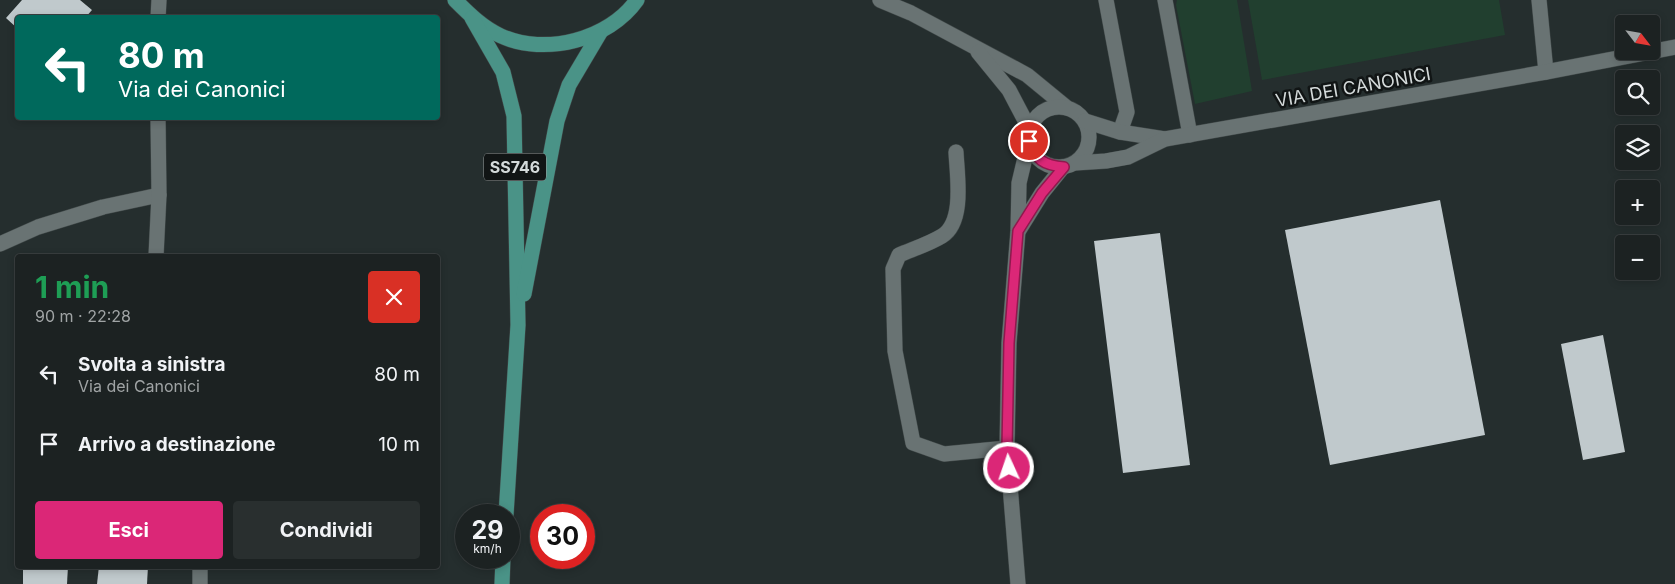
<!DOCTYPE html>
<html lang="it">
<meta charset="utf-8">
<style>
body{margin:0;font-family:Inter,sans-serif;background:#292f2f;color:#f1f3f6;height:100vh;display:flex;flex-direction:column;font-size:19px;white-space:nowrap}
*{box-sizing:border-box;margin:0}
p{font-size:16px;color:#a0a4a5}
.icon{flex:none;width:28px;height:28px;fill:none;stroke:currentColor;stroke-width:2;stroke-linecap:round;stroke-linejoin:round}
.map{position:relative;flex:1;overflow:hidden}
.drawer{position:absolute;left:15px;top:254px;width:425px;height:315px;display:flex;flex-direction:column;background:#1c2222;border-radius:5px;box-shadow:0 2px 8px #0003,0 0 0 1px #3a3f40}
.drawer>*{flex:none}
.banner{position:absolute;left:15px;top:15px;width:425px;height:105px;border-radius:5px;box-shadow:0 2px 8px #0003,0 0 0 1px #3a3f40;background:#00695c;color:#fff;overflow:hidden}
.needle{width:32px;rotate:121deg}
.fabs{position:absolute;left:1615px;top:15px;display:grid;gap:10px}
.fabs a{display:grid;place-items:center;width:45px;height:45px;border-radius:5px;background:#1c2222;box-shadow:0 2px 8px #0003,0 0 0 1px #3a3f40;font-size:25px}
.speed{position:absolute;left:455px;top:504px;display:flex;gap:10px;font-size:25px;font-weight:700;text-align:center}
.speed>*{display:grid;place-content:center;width:65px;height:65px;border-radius:50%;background:#1c2222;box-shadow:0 2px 8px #0003,0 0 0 1px #3a3f40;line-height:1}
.speed small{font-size:12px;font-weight:400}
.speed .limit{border:8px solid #d22;background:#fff;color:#111}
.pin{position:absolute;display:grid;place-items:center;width:42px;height:42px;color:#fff;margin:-21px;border:2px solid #fff;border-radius:50%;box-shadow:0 1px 5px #0007}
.me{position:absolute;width:55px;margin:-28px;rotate:357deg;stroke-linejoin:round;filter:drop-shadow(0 0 4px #0008)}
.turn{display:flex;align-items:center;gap:18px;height:105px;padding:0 20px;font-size:22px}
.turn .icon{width:65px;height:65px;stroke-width:2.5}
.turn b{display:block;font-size:35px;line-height:42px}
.round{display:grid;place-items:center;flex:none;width:52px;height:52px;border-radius:5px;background:#292f2f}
.overview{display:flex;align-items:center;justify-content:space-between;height:85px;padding:0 20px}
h1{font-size:30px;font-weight:700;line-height:38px;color:#1e9e55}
.action{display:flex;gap:10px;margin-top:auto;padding:10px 20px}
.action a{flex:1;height:58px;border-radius:5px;background:#db2777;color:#fff;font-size:20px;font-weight:700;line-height:58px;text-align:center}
.action a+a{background:#292f2f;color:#f1f3f6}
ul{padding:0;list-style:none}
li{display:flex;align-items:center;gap:15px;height:70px;padding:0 20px}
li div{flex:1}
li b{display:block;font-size:19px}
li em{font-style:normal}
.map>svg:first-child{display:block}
</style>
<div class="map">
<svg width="1675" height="584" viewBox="0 0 1675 584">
<rect width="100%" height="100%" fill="#252e2e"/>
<g fill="#213f2f">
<path d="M1177,0H1237L1252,91L1195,104L1176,5Z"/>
<path d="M1248,0H1499L1505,35L1262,80Z"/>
</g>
<g fill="#c0c9cc">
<path d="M22,0H80L92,10L85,18H18V29L6,18Z"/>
<path d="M1440,200L1485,435L1330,465L1285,230Z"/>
<path d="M1160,233L1190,465L1123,473L1094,241Z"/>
<path d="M1603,335L1625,452L1583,460L1561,344Z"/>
<path d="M23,566H68L67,584H23Z"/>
<path d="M99,566H148L147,584H97Z"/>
</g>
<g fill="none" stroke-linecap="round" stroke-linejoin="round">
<g stroke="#414949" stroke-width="16">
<g id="minor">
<path d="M880,0L911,13L1027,75L1066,107"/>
<path d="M1106,0L1127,112L1120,132"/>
<path d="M1165,0L1190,135"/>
<path d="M1539,0L1546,72"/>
<path d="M158,18L159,0"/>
<path d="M978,52L1009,90L1030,130"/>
<circle cx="1059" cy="137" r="30"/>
<path d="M1085,121L1120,132L1165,139"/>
<path d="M956,152C957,175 965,222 942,236C929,244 913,249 899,255L893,269L895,351L913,443L944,454L1007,448"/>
<path d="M1075,163L1106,161L1128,157L1165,139L1546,72L1675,47"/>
<path d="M1019,230L1042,193L1063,167"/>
<path d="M0,244L38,227L103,207L159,195"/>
<path d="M156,256L159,195L158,118"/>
<path d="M200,584V566"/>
<path d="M1018,584L1007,448L1009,343L1018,231L1019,183L1029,141"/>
</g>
</g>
<g stroke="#414949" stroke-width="16">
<g id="major">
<path d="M455,0C469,14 483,28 501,36C545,56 609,40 637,0"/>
<path d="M472,18L503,72L514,116L518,325L506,515"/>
<path d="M524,294L557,121L569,85L601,31"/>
<path d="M502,584L503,558"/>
</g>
</g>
<use href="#minor" stroke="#697373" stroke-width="15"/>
<use href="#major" stroke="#4a9387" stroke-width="15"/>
</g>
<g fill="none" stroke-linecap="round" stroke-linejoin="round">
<g stroke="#8e194d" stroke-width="12">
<path id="route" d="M1009,468L1007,448L1009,343L1018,231L1042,193L1064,167C1043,165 1036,160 1029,141"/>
</g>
<use href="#route" stroke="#db2777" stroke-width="9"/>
</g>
<g text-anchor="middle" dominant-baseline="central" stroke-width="5" stroke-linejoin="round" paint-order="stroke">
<rect fill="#111515" stroke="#9a9f9f" stroke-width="1" x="484" y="153.5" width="62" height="27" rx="4"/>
<g font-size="16" font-weight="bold" fill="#d4dada">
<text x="515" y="167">SS746</text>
</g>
<g font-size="18" fill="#d4dada" stroke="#111515">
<text transform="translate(1353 87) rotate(-10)">VIA DEI CANONICI</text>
</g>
</g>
</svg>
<div class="fabs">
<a><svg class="needle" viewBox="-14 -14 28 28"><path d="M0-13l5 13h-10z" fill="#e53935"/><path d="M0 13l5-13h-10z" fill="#a0a4a5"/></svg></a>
<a><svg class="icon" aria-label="search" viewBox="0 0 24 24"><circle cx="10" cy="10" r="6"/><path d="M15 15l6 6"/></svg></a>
<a><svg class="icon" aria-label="layers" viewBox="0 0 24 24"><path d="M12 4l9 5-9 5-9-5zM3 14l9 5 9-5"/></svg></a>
<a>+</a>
<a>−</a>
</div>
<div class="speed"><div>29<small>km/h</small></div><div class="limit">30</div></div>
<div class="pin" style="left:1029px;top:141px;background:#d93025"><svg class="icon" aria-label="arrive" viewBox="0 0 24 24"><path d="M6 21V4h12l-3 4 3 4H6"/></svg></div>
<svg class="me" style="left:1009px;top:468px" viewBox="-20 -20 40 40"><circle r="17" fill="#db2777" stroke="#fff" stroke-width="3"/><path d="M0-11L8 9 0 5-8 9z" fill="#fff"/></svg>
<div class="banner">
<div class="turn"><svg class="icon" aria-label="left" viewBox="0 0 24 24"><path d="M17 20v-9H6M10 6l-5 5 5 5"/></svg><div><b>80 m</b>Via dei Canonici</div></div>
</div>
<section class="drawer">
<div class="overview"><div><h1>1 min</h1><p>90 m · 22:28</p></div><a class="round" style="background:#d93025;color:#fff"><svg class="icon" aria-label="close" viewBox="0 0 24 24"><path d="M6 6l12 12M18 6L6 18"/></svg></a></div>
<ul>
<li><svg class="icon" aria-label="left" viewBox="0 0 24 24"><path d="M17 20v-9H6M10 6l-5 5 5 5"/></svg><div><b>Svolta a sinistra</b><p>Via dei Canonici</p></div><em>80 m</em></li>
<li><svg class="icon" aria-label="arrive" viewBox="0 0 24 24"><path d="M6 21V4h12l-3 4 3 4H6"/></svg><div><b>Arrivo a destinazione</b></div><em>10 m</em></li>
</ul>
<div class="action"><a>Esci</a><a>Condividi</a></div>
</section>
</div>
